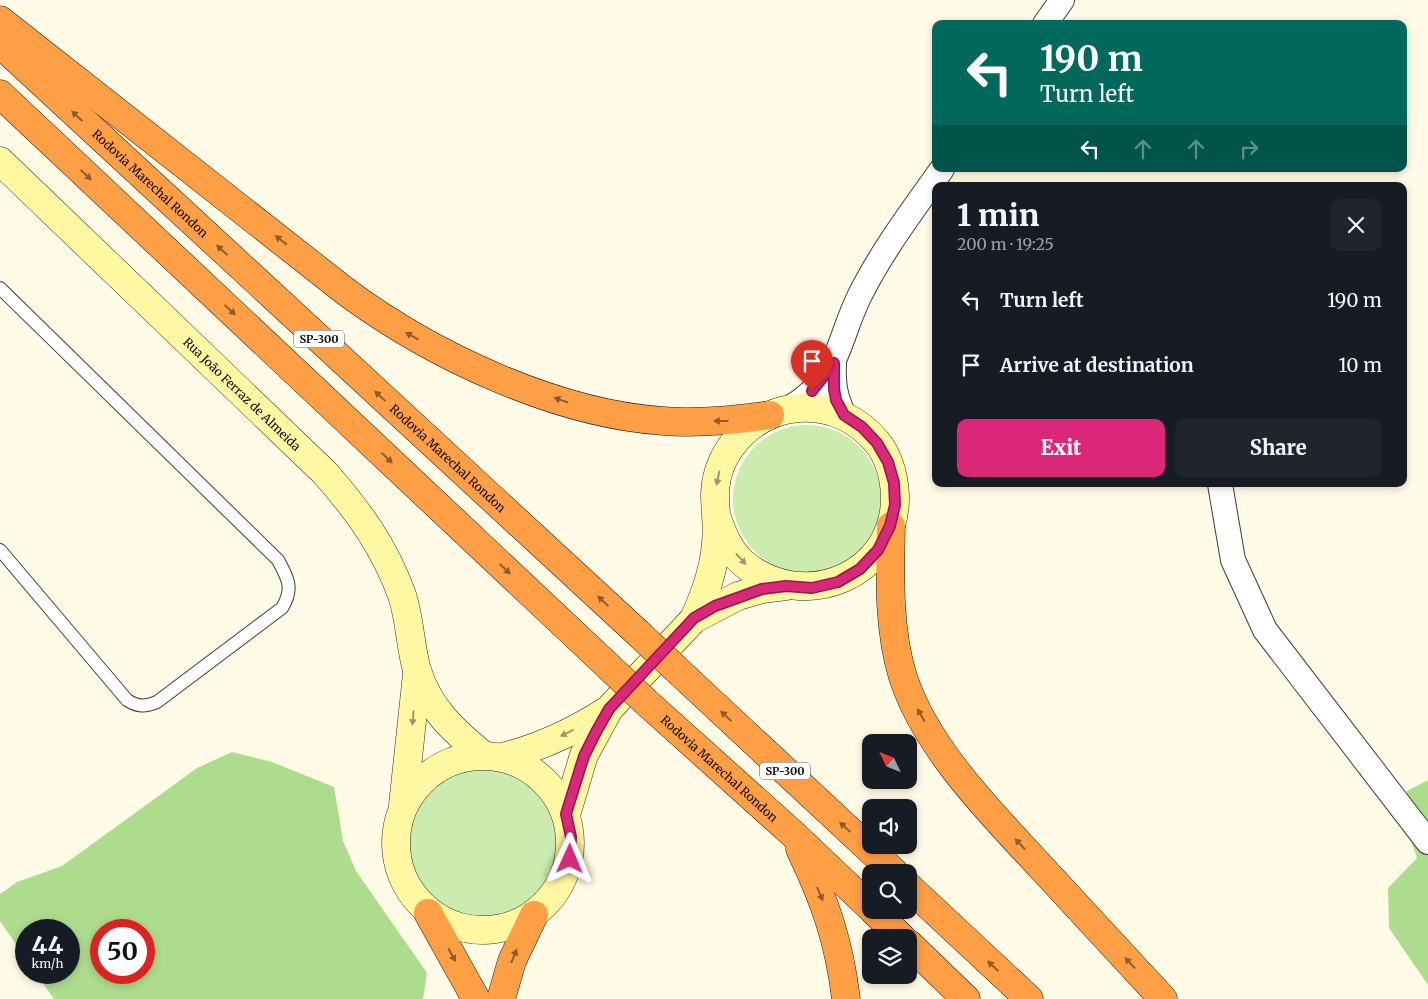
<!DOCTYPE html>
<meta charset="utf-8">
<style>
body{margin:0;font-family:Merriweather,serif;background:#20242c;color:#f1f3f6;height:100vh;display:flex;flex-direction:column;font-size:19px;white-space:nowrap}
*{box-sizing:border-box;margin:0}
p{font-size:16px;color:#9ea1a6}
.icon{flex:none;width:28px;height:28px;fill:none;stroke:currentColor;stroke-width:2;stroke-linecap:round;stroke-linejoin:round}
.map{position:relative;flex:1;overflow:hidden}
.panel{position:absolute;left:932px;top:182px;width:475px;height:305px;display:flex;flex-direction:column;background:#171b24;border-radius:10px;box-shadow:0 2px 8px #0003}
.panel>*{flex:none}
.top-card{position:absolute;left:932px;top:20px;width:475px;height:152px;border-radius:10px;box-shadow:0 2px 8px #0003;background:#00695c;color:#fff;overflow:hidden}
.needle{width:32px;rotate:313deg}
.tools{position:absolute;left:862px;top:734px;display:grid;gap:10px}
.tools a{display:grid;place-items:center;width:55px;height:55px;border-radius:10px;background:#171b24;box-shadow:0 2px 8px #0003;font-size:25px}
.speed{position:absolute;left:15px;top:919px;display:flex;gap:10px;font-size:25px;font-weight:700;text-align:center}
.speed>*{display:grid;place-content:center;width:65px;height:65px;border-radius:50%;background:#171b24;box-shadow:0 2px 8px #0003;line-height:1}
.speed small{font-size:12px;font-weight:400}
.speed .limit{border:8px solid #d22;background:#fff;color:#111}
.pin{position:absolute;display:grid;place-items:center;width:42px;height:42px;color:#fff;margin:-51px -21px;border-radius:50% 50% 50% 0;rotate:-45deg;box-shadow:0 0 5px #0007}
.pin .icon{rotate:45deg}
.me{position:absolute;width:55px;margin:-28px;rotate:1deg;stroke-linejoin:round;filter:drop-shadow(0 0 4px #0008)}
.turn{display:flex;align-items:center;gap:18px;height:105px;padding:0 25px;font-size:22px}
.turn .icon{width:65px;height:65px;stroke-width:2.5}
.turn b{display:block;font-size:35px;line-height:42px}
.lanes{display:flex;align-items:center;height:48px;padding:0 25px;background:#0003;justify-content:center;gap:25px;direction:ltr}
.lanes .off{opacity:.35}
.round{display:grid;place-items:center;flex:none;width:52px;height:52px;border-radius:10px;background:#20242c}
.headline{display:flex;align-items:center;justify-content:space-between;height:85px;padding:0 25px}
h1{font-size:30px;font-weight:800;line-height:38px}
.primary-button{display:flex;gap:10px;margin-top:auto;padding:10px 25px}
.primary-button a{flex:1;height:58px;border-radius:10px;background:#db2777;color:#fff;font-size:20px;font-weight:800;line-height:58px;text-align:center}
.primary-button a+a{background:#20242c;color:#f1f3f6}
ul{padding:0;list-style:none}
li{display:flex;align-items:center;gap:15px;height:65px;padding:0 25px}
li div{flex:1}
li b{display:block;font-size:19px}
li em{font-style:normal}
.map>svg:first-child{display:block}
</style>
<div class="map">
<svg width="1428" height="999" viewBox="0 0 1428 999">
<rect width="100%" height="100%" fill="#fffbe6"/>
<g fill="#ccebae">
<circle cx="807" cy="499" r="74"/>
<circle cx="482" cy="843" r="75"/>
</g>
<g fill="#aedc8d" fill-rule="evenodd">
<path d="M232,752L272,762L334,787L343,841L356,871L427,973L423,999H54L36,973L69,972V930H26V959L0,921V894L17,882L62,866L197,768ZM101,930H144V972H101Z"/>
<path d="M1428,780V985L1389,928L1388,888L1417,858L1401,812L1407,791Z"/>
</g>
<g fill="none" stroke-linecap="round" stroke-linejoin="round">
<g stroke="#3d3d3d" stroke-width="14">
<path id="lane" d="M0,288L278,560C288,578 294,589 282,608L157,702C145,707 138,707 127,700L0,550"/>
</g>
<g stroke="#3d3d3d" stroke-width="26">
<g id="street">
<path d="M1045,24L1062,0"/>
<path d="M834,363C833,383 835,397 844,415"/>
<path d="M790,408C840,377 836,345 859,297C881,252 913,210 942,169"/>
<path d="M1220,484L1233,560L1265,630L1428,842"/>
</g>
</g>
<g stroke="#2c2c2c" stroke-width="29">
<g id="secondary">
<path id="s1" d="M0,161L325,473C359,512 384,546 402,595C410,619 410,646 417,670C428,708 454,731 483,755"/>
<path d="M694,619C705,594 714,570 716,543C718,526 715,510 715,494C716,448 756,410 800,408C830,406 858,419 877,442C889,457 894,476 895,495C897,576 803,614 743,563C729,551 723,534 717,518"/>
<circle cx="483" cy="843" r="87"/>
<path d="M502,757C540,748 575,731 608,710"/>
<path d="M403,805L417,674"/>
<path d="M566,815L584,755L609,709L694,619L738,596L762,589L786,586"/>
</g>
</g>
<g stroke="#1b1b1b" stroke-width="29">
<g id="highway">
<path d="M0,20L345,291C431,355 556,414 664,421C699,424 735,420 770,415"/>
<path id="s2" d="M0,44L639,634"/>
<path d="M0,94L608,666"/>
<path d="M891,526C890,576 888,629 903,677C926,748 990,812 1040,866C1081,910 1122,955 1163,999"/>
<path d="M676,669L894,872"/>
<path id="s3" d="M646,702L793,834L871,908"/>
<path d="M800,849C825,901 839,941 846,999"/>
<path d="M909,887L1029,999"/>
<path d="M873,910L902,938"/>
<path d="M428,913L476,999"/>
<path d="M909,944L966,999"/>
<path d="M501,999L512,961L534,915"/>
</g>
</g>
<use href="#lane" stroke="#fff" stroke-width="12"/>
<use href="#street" stroke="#fff" stroke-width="24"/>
<use href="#secondary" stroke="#fff7a1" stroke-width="28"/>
<use href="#highway" stroke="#fe9e45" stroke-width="28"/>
<g stroke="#1b1b1b" stroke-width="29" stroke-linecap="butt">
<g id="highway-bridge">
<path d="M639,634L676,669"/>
<path d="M608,666L646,702"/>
</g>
</g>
<use href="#highway-bridge" stroke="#fe9e45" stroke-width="28"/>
</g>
<defs><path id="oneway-solid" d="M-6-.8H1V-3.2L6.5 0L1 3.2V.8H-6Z" transform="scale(1.25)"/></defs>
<g fill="#905b2a">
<use href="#oneway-solid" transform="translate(77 116) rotate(-137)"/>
<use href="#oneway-solid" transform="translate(86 175) rotate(43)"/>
<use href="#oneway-solid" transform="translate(281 240) rotate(-142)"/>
<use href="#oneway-solid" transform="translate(222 250) rotate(-137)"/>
<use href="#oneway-solid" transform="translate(230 310) rotate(43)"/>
<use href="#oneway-solid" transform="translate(412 336) rotate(-151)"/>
<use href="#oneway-solid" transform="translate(380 396) rotate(-137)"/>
<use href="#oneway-solid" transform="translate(561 400) rotate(-161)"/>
<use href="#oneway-solid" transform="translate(721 421) rotate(-180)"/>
<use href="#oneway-solid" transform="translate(387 458) rotate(43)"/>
<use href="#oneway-solid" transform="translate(505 569) rotate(43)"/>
<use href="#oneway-solid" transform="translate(603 601) rotate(-137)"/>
<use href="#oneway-solid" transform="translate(921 715) rotate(-120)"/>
<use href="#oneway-solid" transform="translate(726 716) rotate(-137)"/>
<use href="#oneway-solid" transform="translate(845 827) rotate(-137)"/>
<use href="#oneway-solid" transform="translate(1020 844) rotate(-133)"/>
<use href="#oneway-solid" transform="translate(820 894) rotate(67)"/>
<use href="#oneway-solid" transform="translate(452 955) rotate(61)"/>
<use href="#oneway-solid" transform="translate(514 956) rotate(-68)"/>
<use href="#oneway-solid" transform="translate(1130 963) rotate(-133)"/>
<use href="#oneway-solid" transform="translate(993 966) rotate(-137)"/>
</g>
<g fill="#9d9865">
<use href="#oneway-solid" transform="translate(718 478) rotate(101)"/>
<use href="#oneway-solid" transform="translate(741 559) rotate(47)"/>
<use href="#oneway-solid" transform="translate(413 718) rotate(95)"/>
<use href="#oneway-solid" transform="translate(567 733) rotate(154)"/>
</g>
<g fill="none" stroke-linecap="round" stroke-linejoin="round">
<g stroke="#8e194d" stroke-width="12">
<path id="route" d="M570,859L571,837L566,814L584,756L596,732L609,709L694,618L715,606L762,589L786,586L812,588L838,582L860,569L878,550L890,526L895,505L894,483L888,462L877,443L862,427L844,415L836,400L834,389V363L812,391"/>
</g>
<use href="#route" stroke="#db2777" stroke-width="9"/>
</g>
<g text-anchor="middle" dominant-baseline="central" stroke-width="5" stroke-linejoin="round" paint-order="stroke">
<g fill="#fff" stroke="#545454" stroke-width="1">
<rect x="294" y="330.5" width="50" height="17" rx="4"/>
<rect x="760" y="762.5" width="50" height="17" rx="4"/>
</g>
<g font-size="11" font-weight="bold" fill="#0a0a0a">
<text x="319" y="339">SP-300</text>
<text x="785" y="771">SP-300</text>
</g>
<g font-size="12" fill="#0a0a0a" stroke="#fff">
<text stroke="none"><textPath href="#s2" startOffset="205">Rodovia Marechal Rondon</textPath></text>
<text stroke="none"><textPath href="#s1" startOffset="336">Rua João Ferraz de Almeida</textPath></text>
<text stroke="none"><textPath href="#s2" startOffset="610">Rodovia Marechal Rondon</textPath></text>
<text stroke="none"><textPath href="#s3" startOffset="99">Rodovia Marechal Rondon</textPath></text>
</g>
</g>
</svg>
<div class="tools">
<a><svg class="needle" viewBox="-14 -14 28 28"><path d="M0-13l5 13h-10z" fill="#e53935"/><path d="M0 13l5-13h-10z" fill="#9ea1a6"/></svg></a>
<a><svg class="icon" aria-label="sound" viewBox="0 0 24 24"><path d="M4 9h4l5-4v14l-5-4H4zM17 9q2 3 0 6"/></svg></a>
<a><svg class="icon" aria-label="search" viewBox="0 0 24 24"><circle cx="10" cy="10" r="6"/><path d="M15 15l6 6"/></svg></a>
<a><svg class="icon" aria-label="layers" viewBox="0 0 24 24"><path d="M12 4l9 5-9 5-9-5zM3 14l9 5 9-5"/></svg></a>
</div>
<div class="speed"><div>44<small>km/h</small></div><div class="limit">50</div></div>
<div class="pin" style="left:812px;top:391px;background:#d93025"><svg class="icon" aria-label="arrive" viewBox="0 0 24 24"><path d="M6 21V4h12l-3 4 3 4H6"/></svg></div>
<svg class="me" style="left:570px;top:859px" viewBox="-20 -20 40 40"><path d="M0-17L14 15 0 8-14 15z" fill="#db2777" stroke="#fff" stroke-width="4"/></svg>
<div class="top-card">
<div class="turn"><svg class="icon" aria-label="left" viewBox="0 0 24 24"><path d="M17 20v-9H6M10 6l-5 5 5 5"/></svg><div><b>190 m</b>Turn left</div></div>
<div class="lanes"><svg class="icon" aria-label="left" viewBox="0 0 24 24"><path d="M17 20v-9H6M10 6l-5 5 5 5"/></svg><svg class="icon off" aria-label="ahead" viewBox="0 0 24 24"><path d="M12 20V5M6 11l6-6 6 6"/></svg><svg class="icon off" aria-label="ahead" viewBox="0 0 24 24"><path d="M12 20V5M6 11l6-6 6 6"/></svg><svg class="icon off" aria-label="right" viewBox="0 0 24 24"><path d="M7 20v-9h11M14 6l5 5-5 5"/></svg></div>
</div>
<section class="panel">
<div class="headline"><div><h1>1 min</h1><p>200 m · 19:25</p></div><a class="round"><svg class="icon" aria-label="close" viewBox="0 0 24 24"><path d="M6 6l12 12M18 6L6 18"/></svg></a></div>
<ul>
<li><svg class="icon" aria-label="left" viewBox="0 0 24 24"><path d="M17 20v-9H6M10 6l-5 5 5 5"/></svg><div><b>Turn left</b></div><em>190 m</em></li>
<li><svg class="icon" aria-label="arrive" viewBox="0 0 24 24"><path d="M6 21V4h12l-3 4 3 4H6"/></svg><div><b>Arrive at destination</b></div><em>10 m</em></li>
</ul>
<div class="primary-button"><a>Exit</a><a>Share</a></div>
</section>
</div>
